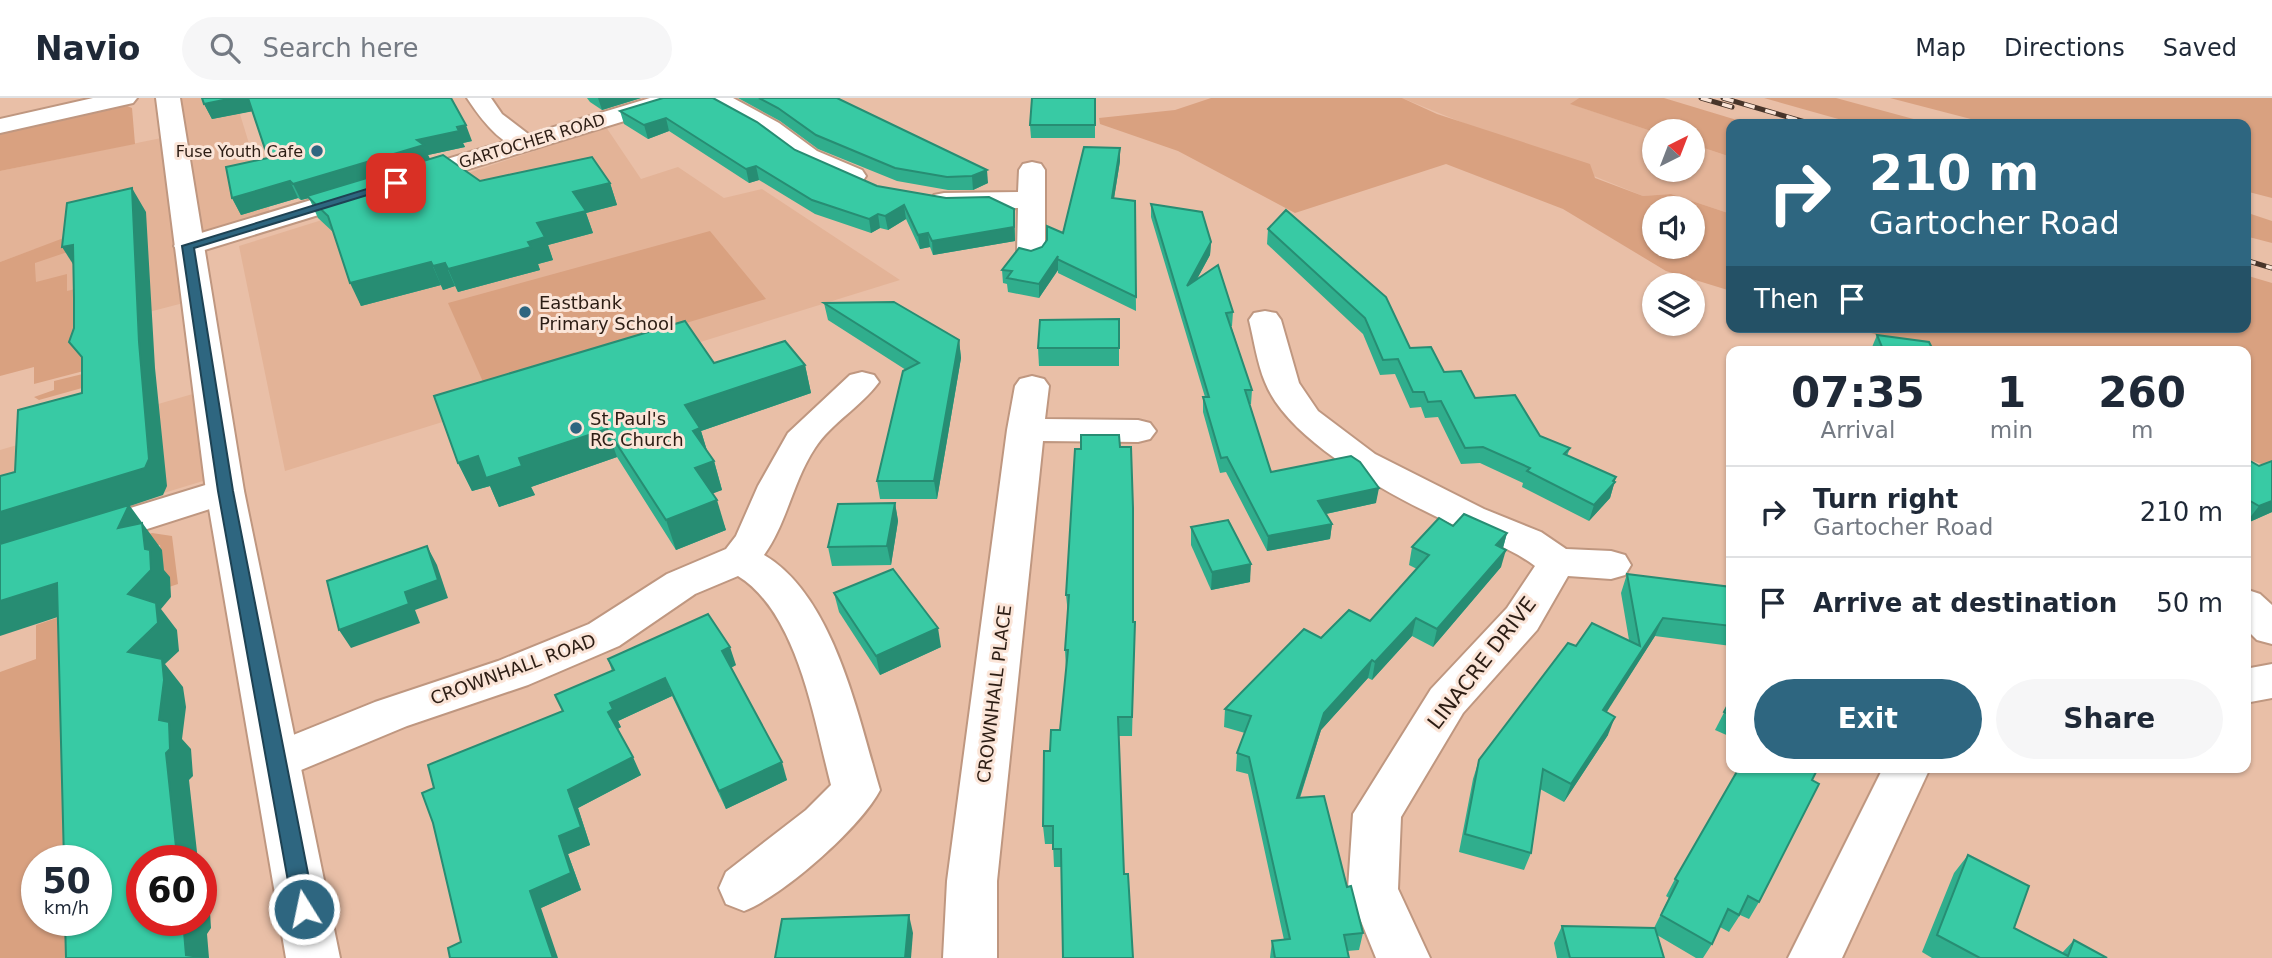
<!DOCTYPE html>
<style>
body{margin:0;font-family:"DejaVu Sans",sans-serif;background:#f6f6f7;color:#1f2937;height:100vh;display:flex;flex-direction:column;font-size:26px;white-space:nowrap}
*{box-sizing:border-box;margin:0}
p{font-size:23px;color:#747a83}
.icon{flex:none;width:38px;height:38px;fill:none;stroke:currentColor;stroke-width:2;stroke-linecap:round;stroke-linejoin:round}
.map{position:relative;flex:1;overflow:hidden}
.panel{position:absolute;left:1726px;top:248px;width:525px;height:427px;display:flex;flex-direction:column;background:#fff;border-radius:14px;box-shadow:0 2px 5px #0004}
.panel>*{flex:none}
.banner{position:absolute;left:1726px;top:21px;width:525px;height:214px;border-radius:14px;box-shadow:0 2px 5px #0004;background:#2e6680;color:#fff;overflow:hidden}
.needle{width:46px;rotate:42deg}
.buttons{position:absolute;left:1642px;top:21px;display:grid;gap:14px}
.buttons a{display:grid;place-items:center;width:63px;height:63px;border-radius:50%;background:#fff;box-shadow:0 2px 5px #0004;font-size:35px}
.speed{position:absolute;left:21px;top:747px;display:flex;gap:14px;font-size:35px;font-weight:700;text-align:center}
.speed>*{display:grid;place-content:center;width:91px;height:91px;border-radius:50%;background:#fff;box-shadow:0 2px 5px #0004;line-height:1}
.speed small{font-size:18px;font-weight:400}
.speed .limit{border:10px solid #d22;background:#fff;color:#111}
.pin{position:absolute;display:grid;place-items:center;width:60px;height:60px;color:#fff;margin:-30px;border-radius:14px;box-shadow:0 4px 10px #0006}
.me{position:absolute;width:77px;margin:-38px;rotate:350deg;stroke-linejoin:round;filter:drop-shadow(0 0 5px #0008)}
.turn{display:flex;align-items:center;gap:24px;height:147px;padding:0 28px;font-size:32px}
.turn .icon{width:91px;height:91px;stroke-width:2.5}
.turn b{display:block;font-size:49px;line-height:60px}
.then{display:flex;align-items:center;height:66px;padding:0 28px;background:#0003;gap:14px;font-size:26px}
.eta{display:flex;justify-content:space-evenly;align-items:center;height:119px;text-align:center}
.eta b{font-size:42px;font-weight:600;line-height:49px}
.action{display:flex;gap:14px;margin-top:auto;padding:14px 28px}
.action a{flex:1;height:80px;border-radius:42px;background:#2e6680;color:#fff;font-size:28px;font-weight:600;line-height:80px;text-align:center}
.action a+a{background:#f6f6f7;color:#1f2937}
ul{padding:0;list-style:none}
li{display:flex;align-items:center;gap:21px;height:91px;padding:0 28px;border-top:2px solid #e0e1e3}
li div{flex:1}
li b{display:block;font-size:26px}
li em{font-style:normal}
header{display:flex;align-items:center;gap:42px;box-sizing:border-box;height:98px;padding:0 35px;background:#fff;border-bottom:2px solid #e0e1e3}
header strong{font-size:33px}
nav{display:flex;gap:38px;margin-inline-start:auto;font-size:24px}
.search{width:490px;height:63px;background:#f6f6f7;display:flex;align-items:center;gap:18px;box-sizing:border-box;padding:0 24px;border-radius:38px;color:#747a83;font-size:26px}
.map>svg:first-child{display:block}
</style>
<header>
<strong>Navio</strong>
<div class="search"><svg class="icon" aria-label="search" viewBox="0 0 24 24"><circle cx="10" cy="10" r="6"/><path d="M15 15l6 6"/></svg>Search here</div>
<nav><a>Map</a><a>Directions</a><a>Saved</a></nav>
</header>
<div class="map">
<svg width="2272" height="860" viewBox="0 0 2272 860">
<rect width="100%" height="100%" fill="#e9bfa7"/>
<g fill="#e3b397">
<path d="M174,0H235L271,117L179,147L191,203L122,221L36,217L35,151L0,164V73L176,37Z"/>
<path d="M1402,0H1579L1571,6L1654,34V72H1692V46L1731,59V116L1671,96L1643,98Z"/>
<path d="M606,29L641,81L678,69L724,100L762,91L900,182L285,373L239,148L405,96Z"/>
<path d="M203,293L216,379L0,445V352Z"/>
</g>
<g fill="#d9a180" fill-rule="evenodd">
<path d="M1211,0H1402L1437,16L1590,66L1595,80L1643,98L1671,96L1731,116V193L1666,173L1563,111L1446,66L1295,115L1178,53L1100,26L1099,20L1175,12ZM1654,110H1692V149H1654Z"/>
<path d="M1579,0H1664L1750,26H1731V59L1692,46V33L1654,34L1570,6Z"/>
<path d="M1764,0H1836L1932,26H1856Z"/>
<path d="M1890,0H2272V100L2245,93V26H1990Z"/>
<path d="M127,8L132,10L135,46L0,73V36Z"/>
<path d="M2245,114L2272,123V145L2245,138Z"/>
<path d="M114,121L109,140L35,165L36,184L67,176V193L96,186L99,269L34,286V269L0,278V164Z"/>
<path d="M710,133L766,201L484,286L448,205Z"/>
<path d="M2245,177L2272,185V370L2245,360V254H1933L1852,229H2245Z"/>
<path d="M99,272L100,285L39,302L34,299L54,292V283Z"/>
<path d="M152,435L172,438L178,486L166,490L160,447L118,446Z"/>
<path d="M80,512L90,763H37V822L93,823L94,860H0V574L36,561V527Z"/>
</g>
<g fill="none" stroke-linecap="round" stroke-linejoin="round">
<g stroke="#bf9780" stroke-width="4">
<g id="street">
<path d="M93,0H137L133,5L0,35V21Z"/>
<path d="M467,0H491L502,16L540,45L536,50C507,58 481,21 467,0Z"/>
<path d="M703,0H733L779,25L817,53L862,72L866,78L862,84L853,86L799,63L761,35L707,5Z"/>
<path d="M1032,64L1041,66L1045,72V155L1041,161L1031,164L1021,161L1017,155L1018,110L944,111L934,109L930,103L934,97L944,95L1018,94L1019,72L1023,66Z"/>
<path d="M1265,213L1276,215L1281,222L1299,285L1318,313L1375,356L1484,411L1541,434L1566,451L1611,453L1625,457L1631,467L1625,477L1611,481L1568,478L1537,532L1463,615L1401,719L1398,791L1430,860H1376L1348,791L1353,716L1431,591L1507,510L1535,468C1511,450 1485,442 1458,429C1400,402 1289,346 1265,284C1257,265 1254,242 1249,222L1254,215Z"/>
<path d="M862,274L874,277L879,284C861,309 831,325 815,350C793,383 787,425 764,457C834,498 858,618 880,692C861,729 783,798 744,813L726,806L719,790L726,774L806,712L831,687C814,622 798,515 738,478L695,496L619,548L528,587L407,628L277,682L261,676L254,663L261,650L375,604L498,563L589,526L667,476L726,451L736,438L758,388L788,335L850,277Z"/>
<path d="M1032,278L1044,281L1049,288L1045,321L1138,322L1150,325L1156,333L1150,341L1138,344L1043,343L997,783V860H943L947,783L1007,332L1015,288L1020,281Z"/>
<path d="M225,381L238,384L244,393L238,402L0,478V450Z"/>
<path d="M2245,491L2260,496L2272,507V546L2257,542L2245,530Z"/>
<path d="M2272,566V600L2245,605V571Z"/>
<path d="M1883,670H1930L1842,860H1788Z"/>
</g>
</g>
<g stroke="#bf9780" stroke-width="4">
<path id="secondary" d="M650,0H687L683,5L198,154L188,157L178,154L174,148L178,142Z"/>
</g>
<g stroke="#bf9780" stroke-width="4">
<path id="primary" d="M156,0H180L244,393L340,860H286L206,393Z"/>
</g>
<use href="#street" fill="#fff" fill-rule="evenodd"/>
<use href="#secondary" fill="#fff" fill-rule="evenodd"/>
<use href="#primary" fill="#fff" fill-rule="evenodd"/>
<g stroke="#48352a" stroke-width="5">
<g id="rail">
<path d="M1701,0L1732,9"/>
<path d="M1723,0L1812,26"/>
<path d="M2245,162L2272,170"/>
</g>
</g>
<use href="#rail" stroke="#fbe5d8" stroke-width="3.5" stroke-dasharray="11" stroke-linecap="butt"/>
</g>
<g fill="#30ae8d">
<path d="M587,0H641L602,12L590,4Z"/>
<path d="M663,0L795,52L877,88L1014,111L1015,143L933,157L930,149L920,151L906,121L888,132L880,130L871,135L815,116L759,82L749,85L669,33L648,41L624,26L620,13Z"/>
<path d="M738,0H837L988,85L973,92H948L897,83L818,51L780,23Z"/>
<path d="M1095,0V40H1031L1030,27Z"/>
<path d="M204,6L472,43L463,45L465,49L428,57L430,61L480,83L610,85L617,107L586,115L593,135L548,147L553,162L538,166L540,172L458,194L455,188L443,192L441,187L361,208L334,135L318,120L309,100L301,102L298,100L241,117L232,100L268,60L252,13L212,21Z"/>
<path d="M1120,50V63L1114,100L1135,103L1136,213L1058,175V172L1039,200L1008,194L1007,186L1003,185L1002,172L1031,153L1042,149L1063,135Z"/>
<path d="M1151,106L1211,144L1210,157L1197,181L1233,214L1232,228H1231L1252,292L1251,306H1249L1271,374L1376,405L1326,416L1332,426L1330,441L1267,453L1226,374L1220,375L1203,314V299H1205L1151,119Z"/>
<path d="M1268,131L1410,250L1444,274L1475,300L1540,338L1570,350L1567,358L1616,379L1610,400L1589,423L1522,389L1523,385L1480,365L1461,366L1438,319L1425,320L1421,309L1410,310L1395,276L1380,277L1363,236L1267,146Z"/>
<path d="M824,205L959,242L961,260L937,401H880L877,383L906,272L828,222Z"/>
<path d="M1119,221V268H1039L1038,250Z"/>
<path d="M1877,237L1934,254H1870Z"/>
<path d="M714,265L805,267L811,295L701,333L707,353L714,363L722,392L712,395L726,432L676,452L617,359L531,389L535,397L499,409L490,388L472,393L458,365Z"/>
<path d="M1075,351L1133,524H1135L1132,638H1119L1061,769H1054L1053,746H1045L1043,728L1050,653L1060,632L1066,571L1065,552L1068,516L1066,497Z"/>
<path d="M2245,360L2259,368L2272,363V414L2245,426Z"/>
<path d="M895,405L898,423L891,467L832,468L828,449Z"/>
<path d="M1453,428L1507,435L1503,450L1501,469L1433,549L1412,538L1372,582L1368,580L1321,632L1300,700L1347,789L1363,835L1359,852L1347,853L1349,860H1270L1272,843L1284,842L1248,676L1236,673L1237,655L1245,635L1224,629L1225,611L1321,540L1370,523L1417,471L1409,467L1412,449Z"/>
<path d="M1191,429L1250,484L1211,492L1191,447Z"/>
<path d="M1627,476L1731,489V548L1655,538L1606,614L1608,637L1564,704L1540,691L1531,755L1524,772L1459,754L1473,681L1479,662L1576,548L1629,542L1621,495Z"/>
<path d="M834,495L941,549L880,577L839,514Z"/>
<path d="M608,561L736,567L731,570L787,682L726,711L672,598L618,623L621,629L617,631L641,677L578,710L590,747L568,756L581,792L541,810L461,844L434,690L563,613L612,573Z"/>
<path d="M1731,601V639L1715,632Z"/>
<path d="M1739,670L1759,804L1749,821L1740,817L1729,834L1720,829L1712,846L1703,860H1696L1657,837L1664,860H1557L1554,845L1562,828L1654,830L1669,800L1666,798L1675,781Z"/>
<path d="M1968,757L2014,830L2062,855L2074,842L2107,860H1932L1922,854L1954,775Z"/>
</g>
<g fill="#278d73">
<path d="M233,0H248L254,13L212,21L204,6Z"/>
<path d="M598,0H641L602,12Z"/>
<path d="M666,20L669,33L648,41L644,27Z"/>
<path d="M466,27L472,43L463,45L465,49L428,57L431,63L307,98L309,100L301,102L293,86L417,42Z"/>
<path d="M1120,50V63L1112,113V100Z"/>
<path d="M756,68L759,82L749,85L746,71Z"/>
<path d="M987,72L988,85L973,92L972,78Z"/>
<path d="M290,83L298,100L241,117L232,100Z"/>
<path d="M610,85L617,107L586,115L593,135L548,147L553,162L538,166L540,172L458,194L448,171L528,144L537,125L573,94Z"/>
<path d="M132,90L146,114L155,270L167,388L163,397L130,408L162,452L164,472L170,479L171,499L161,511L177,532L179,553L165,566L183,589L186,609L182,641L191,651L193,678L189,682L198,763H178L159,622L128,554L158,525L0,447V414L139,244Z"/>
<path d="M904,107L906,121L888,132L885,118Z"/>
<path d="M1014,111L1015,143L933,157L932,143Z"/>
<path d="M878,116L880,130L871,135L869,121Z"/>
<path d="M928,135L930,149L920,151L918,137Z"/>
<path d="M1211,144L1210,157L1186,201L1187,188Z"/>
<path d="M73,147L78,174L62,149Z"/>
<path d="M1058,158V172L1039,200V186Z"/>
<path d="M431,164L441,187L361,208L350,185Z"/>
<path d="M445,165L455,188L443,192L433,168Z"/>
<path d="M959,242L961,260L937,401L934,383Z"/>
<path d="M805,267L811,295L701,333L709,359L701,361L685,307Z"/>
<path d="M607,331L617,359L531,389L535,397L499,409L490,388L472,393L458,365L478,358L519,360Z"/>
<path d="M714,363L722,392L704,399L695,370Z"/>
<path d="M1616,379L1610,400L1589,423L1594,407Z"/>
<path d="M1379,390L1376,405L1316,418L1318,403Z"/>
<path d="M717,402L726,432L676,452L666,422Z"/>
<path d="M2272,403V414L2245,426L2259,408Z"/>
<path d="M895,405L898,423L891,467L887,448Z"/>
<path d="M1332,426L1330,441L1267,453L1268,438Z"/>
<path d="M1507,435L1502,453L1496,447Z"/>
<path d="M427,448L437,467L448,500L415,512L420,525L351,550L339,532Z"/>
<path d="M1506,452L1501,469L1433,549L1437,531Z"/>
<path d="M1251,466L1250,484L1211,492L1212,474Z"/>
<path d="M57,485L79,512L0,538V503Z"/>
<path d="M1416,520L1412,538L1372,582L1375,564Z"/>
<path d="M1663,520L1655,538L1596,631L1603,612Z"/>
<path d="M938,530L941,549L880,577L876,558Z"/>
<path d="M730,549L736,567L728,571L722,553Z"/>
<path d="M1372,562L1368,580L1321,632L1294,717L1297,700L1324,615Z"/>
<path d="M665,580L672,598L618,623L621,629L616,632L608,614L610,605Z"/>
<path d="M1615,619L1608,637L1564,704L1571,686Z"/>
<path d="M633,659L641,677L578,710L590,747L568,756L581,792L541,810L558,860H553L530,793L559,738L568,692Z"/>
<path d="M782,664L787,682L726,711L719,693Z"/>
<path d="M201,783L203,792L209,798L211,830L207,836L209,860H189L186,857L183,822H201Z"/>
<path d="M909,817L913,835L911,860H905Z"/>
</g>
<g fill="#38caa4" stroke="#278d73" stroke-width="2">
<path d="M202,0H233L204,6Z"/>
<path d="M248,0H451L466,27L457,29L459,33L417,42L424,47L293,86L290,83L232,100L226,69L268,60Z"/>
<path d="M663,0H713L757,24L795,52L877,88L946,100L989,99L1014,111V129L932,143L928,135L918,137L904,107L885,118L878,116L869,121L812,102L756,68L746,71L666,20L644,27L620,13Z"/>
<path d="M759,0H837L987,72L972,78L947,79L895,70L816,37L778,10Z"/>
<path d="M1032,0H1095V27H1030Z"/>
<path d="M1084,49L1120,50L1112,100L1135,103L1136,199L1057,161L1058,158L1039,186L1007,180L1012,173L1002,172L1019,150L1031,153L1042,149L1047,142V128L1063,135Z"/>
<path d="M443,57L480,83L592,59L610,85L573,94L586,113L537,125L545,139L528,144L531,149L448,171L445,165L433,168L431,164L350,185L328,118L307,98Z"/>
<path d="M132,90L139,244L149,361L145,370L0,414V378L15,374L18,312L82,295V259L69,244L74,230V200L73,147L62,149L67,105Z"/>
<path d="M1151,106L1202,114L1211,144L1187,188L1218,167L1233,214L1226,215L1252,292H1245L1271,374L1351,358L1360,364L1379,390L1318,403L1332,426L1268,438L1227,359L1221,360L1203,299H1209Z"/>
<path d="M1286,112L1386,199L1410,250L1431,249L1444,274L1461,273L1475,300L1515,297L1540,338L1570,350L1564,356L1616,379L1613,383L1615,384L1594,407L1527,373L1530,370L1483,349L1465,350L1441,303L1428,304L1424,294H1413L1398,261L1383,262L1365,220L1268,131Z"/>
<path d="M894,204L959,242L934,383H877L903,273L919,265L824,205Z"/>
<path d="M1119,221V250H1038L1040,222Z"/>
<path d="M685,223L714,265L785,243L805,267L685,307L700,330L693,333L714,363L695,370L717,402L666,422L607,331L519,360L522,368L486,380L478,358L458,365L434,298Z"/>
<path d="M1877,237L1929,244L1934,254H1884Z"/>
<path d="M1081,337H1119L1120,349H1131L1133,410V524H1135L1132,619H1118L1124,776H1128L1133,860H1063L1061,751H1053V728H1043L1044,653H1050L1051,632H1060L1068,552H1065L1069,497H1066L1075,351H1081Z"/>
<path d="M2245,360L2259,368L2272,363V403L2259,408L2245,400Z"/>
<path d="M895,405L887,448L828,449L838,406Z"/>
<path d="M129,407L118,430L142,425L145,451L150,452L151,472L128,496L156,505L158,525L128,554L162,561L164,582L159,622L169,624L170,651L166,655L176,749L178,763H142V822H183L186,857L193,858V860H66L65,822H96V763H64L57,485L0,503V446Z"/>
<path d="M1464,416L1507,435L1496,447L1506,452L1437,531L1416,520L1375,564L1372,562L1324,615L1297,700L1324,698L1347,789L1351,788L1363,835L1344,837L1349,860H1275L1272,843L1290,841L1249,659L1237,655L1251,618L1225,611L1304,531L1321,540L1349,512L1370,523L1429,457L1412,449L1439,420L1453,428Z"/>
<path d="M1228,422L1251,466L1212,474L1191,429Z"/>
<path d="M427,448L438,482L405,494L409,506L339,532L327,483Z"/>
<path d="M893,471L938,530L876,558L834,495Z"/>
<path d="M1627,476L1731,489V528L1663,520L1603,612L1615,619L1571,686L1543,671L1531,755L1465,736L1479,662L1568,545L1576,548L1592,525L1640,548Z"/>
<path d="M708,516L730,549L722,553L782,664L719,693L665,580L610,605L613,611L608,614L633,659L568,692L581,729L559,738L571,775L530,793L553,860H450L448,850L461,844L433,725L422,695L434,690L428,667L563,613L555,597L614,572L608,561Z"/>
<path d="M1731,601V617L1724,614Z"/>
<path d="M1739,670H1818L1812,682L1819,686L1759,804L1748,798L1739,817L1728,811L1712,846L1661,817L1678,783L1675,781Z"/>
<path d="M1968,757L2029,788L2014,830L2068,858L2074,842L2107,860H1980L1937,837Z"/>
<path d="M909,817L905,860H775L782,821Z"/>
<path d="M1562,828L1655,830L1664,860H1570Z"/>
</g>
<path fill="#2e6680" stroke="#1e4253" stroke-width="2" d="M396,82L400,83V87L194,150L233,393L315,811L312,817L304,820L297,817L293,811L218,393L182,148Z"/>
<g fill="#2e6680" stroke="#fbe5d8" stroke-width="2.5">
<circle cx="317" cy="53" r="7"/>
<circle cx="525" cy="214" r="7"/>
<circle cx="576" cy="330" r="7"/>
</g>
<g text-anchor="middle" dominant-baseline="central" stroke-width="6" stroke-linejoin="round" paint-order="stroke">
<g font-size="16" fill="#2c1d14" stroke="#fbe5d8">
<text transform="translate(532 43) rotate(-17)">GARTOCHER ROAD</text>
</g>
<g font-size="16" fill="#2c1d14" stroke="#fbe5d8" text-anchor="end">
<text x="303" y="53">Fuse Youth Cafe</text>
</g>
<g font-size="18" fill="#2c1d14" stroke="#fbe5d8" text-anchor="start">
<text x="539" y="204">Eastbank<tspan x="539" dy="21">Primary School</tspan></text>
<text x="590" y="320">St Paul's<tspan x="590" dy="21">RC Church</tspan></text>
</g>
<g font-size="18" fill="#2c1d14" stroke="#fbe5d8">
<text transform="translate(513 571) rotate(-20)">CROWNHALL ROAD</text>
<text transform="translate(994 596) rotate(-83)">CROWNHALL PLACE</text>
</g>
<g font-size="21" fill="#2c1d14" stroke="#fbe5d8">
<text transform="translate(1482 565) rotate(-52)">LINACRE DRIVE</text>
</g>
</g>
</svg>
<div class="buttons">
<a><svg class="needle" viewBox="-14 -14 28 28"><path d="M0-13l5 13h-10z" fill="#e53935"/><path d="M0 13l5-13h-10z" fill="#747a83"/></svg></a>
<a><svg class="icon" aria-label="sound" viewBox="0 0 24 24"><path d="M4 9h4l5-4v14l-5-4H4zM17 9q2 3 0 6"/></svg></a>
<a><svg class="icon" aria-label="layers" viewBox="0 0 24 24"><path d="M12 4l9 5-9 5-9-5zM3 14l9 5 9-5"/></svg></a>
</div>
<div class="speed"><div>50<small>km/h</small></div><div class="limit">60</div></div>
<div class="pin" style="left:396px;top:85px;background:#d93025"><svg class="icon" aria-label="arrive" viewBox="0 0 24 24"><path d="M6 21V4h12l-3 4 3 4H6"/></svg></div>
<svg class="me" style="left:304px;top:811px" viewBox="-20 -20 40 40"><circle r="17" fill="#2e6680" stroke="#fff" stroke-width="3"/><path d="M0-11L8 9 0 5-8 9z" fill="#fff"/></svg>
<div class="banner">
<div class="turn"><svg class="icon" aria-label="right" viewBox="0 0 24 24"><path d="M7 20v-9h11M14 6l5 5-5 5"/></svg><div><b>210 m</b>Gartocher Road</div></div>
<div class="then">Then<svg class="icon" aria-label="arrive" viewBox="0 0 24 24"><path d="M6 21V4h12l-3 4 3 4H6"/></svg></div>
</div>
<section class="panel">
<div class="eta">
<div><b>07:35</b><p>Arrival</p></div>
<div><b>1</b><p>min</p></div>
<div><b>260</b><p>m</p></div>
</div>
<ul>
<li><svg class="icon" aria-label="right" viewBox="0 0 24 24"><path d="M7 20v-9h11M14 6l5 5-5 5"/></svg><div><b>Turn right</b><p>Gartocher Road</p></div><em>210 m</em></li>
<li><svg class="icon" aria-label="arrive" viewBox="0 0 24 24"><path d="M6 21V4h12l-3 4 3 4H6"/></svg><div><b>Arrive at destination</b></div><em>50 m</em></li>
</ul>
<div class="action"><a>Exit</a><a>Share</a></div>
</section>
</div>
